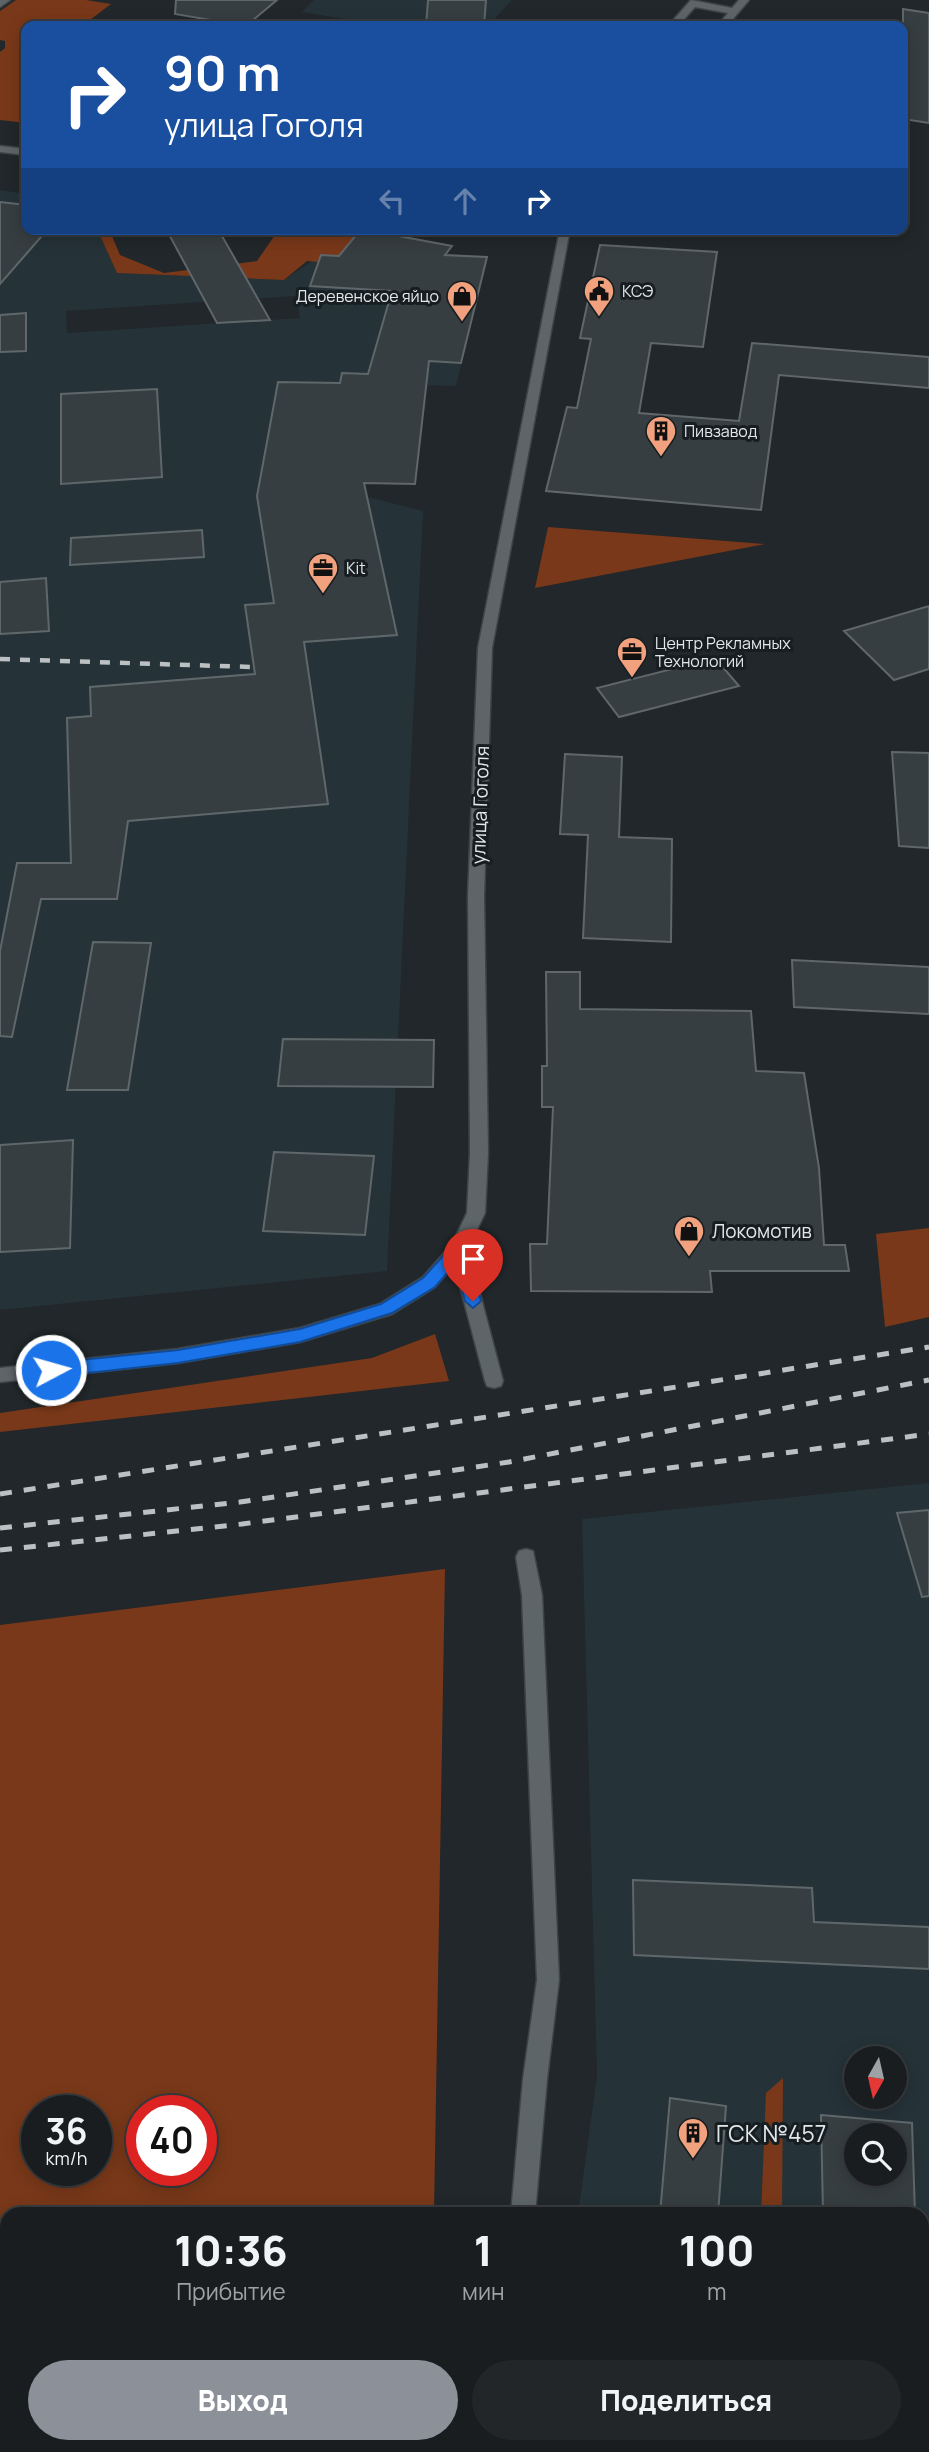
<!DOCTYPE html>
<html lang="ru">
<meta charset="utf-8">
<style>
body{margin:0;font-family:Manrope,sans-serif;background:#222629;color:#f1f3f6;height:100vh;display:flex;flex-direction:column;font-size:26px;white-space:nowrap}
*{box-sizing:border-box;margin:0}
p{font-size:23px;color:#9fa2a5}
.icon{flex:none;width:38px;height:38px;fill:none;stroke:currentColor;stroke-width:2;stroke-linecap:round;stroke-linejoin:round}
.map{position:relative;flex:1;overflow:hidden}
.side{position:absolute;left:0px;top:2207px;width:929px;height:247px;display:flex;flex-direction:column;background:#191d20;border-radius:21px 21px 0 0;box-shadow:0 4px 18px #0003,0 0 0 2px #373b3e}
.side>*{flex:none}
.banner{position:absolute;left:21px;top:21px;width:887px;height:214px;border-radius:14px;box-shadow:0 4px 18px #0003,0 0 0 2px #373b3e;background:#1a4fa0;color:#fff;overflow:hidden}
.needle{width:46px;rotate:188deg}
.fabs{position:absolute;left:844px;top:2046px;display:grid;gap:14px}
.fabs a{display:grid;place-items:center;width:63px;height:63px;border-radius:50%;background:#191d20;box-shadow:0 4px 18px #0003,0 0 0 2px #373b3e;font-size:35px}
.speed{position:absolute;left:21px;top:2095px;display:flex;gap:14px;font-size:35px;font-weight:700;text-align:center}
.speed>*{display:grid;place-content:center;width:91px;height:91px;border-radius:50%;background:#191d20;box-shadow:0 4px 18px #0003,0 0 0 2px #373b3e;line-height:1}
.speed small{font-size:18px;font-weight:400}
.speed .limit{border:10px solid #d22;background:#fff;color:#111}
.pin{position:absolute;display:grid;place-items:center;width:60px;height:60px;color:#fff;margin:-72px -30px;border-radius:50% 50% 50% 0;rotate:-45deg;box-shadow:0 0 7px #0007}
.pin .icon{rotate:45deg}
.me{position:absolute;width:77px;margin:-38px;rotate:84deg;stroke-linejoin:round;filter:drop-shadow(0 0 5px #0008)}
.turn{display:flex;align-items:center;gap:24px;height:147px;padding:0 28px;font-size:32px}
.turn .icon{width:91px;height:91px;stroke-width:2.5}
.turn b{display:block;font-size:49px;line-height:60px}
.lanes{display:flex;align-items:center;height:66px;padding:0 28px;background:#0003;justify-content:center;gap:35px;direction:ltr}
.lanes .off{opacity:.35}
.eta{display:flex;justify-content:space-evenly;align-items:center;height:119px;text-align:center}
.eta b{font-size:42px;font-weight:800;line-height:49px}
.action{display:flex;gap:14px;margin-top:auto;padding:14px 28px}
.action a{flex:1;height:80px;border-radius:42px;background:#8c9099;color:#fff;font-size:28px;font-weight:800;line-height:80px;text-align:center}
.action a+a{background:#222629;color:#f1f3f6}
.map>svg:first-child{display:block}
</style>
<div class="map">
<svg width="929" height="2452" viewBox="0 0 929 2452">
<rect width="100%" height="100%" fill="#21272a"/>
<g fill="#253238" fill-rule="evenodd">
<path d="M314,0H512L488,26H386L302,12Z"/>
<path d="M0,190L26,194V229H97L117,273L284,280L321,255L458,263L483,275L456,386L329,383L313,483L423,511L387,1271L0,1310ZM296,296L300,318L67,333L66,311ZM157,389L162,477L61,483V395Z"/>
<path d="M929,1483V2452H545V2446H922V2214H578L597,2076L582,1519ZM856,2058H894V2096H856ZM856,2135H894V2174H856Z"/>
</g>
<g fill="#793819" fill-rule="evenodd">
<path d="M16,0H86L111,4L82,26H26V70L22,74L26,78V123L0,120V52L5,48V41L0,40V11Z"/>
<path d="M97,229H109L120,255L164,273L257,261L275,235L317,229H361L442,262L321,255L318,262L307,261L284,280L117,273Z"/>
<path d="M548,527L765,544L535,588Z"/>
<path d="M929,1228V1317L885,1327L876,1234Z"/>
<path d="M435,1334L449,1381L0,1432V1413L372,1358Z"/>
<path d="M445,1569L434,2214H7V2446H430V2452H0V1625ZM37,2110H96V2170H37ZM142,2110H201V2170H142Z"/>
<path d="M783,2078L782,2214H761L766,2093Z"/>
</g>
<g fill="#373e41" stroke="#5f676a" stroke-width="2" fill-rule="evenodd">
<path d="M176,0H277L246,26L175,14Z"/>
<path d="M428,0H486L484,26H426Z"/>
<path d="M903,9L929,13V123L903,119Z"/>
<path d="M0,202L26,205V229H48L0,284Z"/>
<path d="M166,229H218L270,320L217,323Z"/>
<path d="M361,229L452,246L445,255L487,257L461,363L429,361L415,484L364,483L397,635L304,642L328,804L128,821L117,899H41L12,1037L0,1036V951L17,863H71L67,718L91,716L90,687L255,674L245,605L274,603L257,496L278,382L340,383L342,373L368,374L392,291L310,286L321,255L339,256Z"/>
<path d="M600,245L717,252L703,347L651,343L639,413L739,421L752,343L929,357V388L779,375L761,510L546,491L567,407L577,408L591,339L580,338Z"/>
<path d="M26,313V351L0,352V315Z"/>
<path d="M157,389L162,477L61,484V394Z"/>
<path d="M202,530L204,557L70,565L71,538Z"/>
<path d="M46,578L49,631L0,634V582Z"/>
<path d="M929,606V669L894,680L844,631Z"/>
<path d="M715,658L739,686L619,717L597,688Z"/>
<path d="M892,752L929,753V848L899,846Z"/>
<path d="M565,754L622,757L619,837L672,839L671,942L583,938L588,835L560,834Z"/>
<path d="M93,942L151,943L128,1090H67Z"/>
<path d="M792,960L929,967V1014L794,1007Z"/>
<path d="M546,972H580V1009L751,1011L756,1071L804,1073L819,1168L824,1245H845L849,1271H710L712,1292L531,1291L530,1244H547L553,1107H542V1066H547Z"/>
<path d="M283,1039L434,1040L433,1087L278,1086Z"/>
<path d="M73,1140L70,1248L0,1252V1145Z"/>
<path d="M274,1152L374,1156L365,1235L263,1231Z"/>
<path d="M929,1510V1596L922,1597L897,1513Z"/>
<path d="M633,1880L812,1888L814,1922L929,1927V1969L634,1955Z"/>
<path d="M670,2098L726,2106L718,2214H660Z"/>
<path d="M821,2115L912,2123L915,2214H823ZM856,2135H894V2174H856Z"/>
</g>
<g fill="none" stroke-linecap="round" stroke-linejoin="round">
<g stroke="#3e4446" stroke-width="3">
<g id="street">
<path d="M0,0H10L0,7Z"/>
<path d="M459,1241L465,1243L468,1248L503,1381L501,1386L494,1388L487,1386L485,1381L450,1248L453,1243Z"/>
<path d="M526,1549L533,1551L542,1595L559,1980L547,2079L535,2214H511L523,2079L537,1980L522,1595L516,1557L519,1551Z"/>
<rect x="494" y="2446" width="26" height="6"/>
</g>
</g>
<g stroke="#3e4446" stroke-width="3">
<g id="secondary">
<path d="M691,0L732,8L739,0H749L727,26H717L728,13L695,7L678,26H668Z"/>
<path d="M0,146L26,149V155L0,152Z"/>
<path d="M560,229H570L492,648L484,896L488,1153L485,1213L468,1248L435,1287L392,1314L300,1342L178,1363L0,1382V1368L178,1349L300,1328L380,1304L423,1277L452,1244L467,1213L470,1153L468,896L478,648Z"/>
</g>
</g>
<use href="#street" fill="#5e6569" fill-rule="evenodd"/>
<use href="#secondary" fill="#5e6569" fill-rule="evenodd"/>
<path stroke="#bbc1c3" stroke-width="4.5" stroke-dasharray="10 10" stroke-linecap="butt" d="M0,659L252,667"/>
<g stroke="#bbc1c3" stroke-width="5" stroke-dasharray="12 12" stroke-linecap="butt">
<path d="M0,1494L929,1347"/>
<path d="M0,1528L240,1502L509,1462L929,1380"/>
<path d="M0,1550L242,1524L929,1434"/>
</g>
</g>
<path fill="#1a73e8" stroke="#114b97" stroke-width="2" d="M459,1242L467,1248L481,1301L473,1308L465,1301L455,1264L435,1287L392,1313L300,1342L178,1363L51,1377L45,1375L43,1370L45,1365L51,1363L178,1350L300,1329L381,1304L423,1278L454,1244Z"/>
<defs>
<g id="civic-pin" transform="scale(1.575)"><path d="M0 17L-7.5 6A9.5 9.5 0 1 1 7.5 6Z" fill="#f1a17d" stroke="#171e21"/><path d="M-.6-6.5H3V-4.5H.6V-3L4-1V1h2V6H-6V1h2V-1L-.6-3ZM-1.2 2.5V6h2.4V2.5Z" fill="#111"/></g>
<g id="shop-pin" transform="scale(1.575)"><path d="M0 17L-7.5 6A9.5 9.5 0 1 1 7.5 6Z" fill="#f1a17d" stroke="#171e21"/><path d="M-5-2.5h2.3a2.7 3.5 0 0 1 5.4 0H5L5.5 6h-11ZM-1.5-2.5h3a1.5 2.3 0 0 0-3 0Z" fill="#111"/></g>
<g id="building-pin" transform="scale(1.575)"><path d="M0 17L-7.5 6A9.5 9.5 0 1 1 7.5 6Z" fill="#f1a17d" stroke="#171e21"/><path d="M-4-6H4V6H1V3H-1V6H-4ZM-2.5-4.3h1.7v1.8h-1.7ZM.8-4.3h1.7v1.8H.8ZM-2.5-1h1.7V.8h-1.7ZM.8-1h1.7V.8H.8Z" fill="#111"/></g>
<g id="office-pin" transform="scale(1.575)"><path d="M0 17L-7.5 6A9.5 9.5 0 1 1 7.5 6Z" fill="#f1a17d" stroke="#171e21"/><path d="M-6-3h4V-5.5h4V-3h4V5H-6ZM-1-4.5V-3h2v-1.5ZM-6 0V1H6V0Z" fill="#111"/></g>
</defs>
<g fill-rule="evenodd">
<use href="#civic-pin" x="599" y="291"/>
<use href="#shop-pin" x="462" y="296"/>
<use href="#building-pin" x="661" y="431"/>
<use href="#office-pin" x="323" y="568"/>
<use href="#office-pin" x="632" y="652"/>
<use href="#shop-pin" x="689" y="1231"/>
<use href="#building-pin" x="693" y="2133"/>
</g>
<g text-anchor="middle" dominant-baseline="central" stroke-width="6" stroke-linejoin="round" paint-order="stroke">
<g font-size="16" fill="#e2e7e9" stroke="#171e21" text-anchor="start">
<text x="622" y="291">КСЭ</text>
<text x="439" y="296" text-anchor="end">Деревенское яйцо</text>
<text x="684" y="431">Пивзавод</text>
<text x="346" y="568">Kit</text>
<text x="655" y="643">Центр Рекламных<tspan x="655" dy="18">Технологий</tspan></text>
</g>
<g font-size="19" fill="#e2e7e9" stroke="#171e21">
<text transform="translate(480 805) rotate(-88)">улица Гоголя</text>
</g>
<g font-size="19" fill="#e2e7e9" stroke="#171e21" text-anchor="start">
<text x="712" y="1231">Локомотив</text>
</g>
<g font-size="23" fill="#e2e7e9" stroke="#171e21" text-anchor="start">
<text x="716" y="2133">ГСК №457</text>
</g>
</g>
</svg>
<div class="fabs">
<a><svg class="needle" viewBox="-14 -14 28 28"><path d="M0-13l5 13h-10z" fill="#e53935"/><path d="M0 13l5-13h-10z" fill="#9fa2a5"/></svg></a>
<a><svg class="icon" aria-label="search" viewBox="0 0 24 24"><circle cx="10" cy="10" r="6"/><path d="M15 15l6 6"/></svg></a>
</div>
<div class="speed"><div>36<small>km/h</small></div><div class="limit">40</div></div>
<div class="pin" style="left:473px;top:1301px;background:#d93025"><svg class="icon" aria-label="arrive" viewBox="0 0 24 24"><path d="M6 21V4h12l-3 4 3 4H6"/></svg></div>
<svg class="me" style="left:51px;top:1370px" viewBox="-20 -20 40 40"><circle r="17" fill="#1a73e8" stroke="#fff" stroke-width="3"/><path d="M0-11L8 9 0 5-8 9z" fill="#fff"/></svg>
<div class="banner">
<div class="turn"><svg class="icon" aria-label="right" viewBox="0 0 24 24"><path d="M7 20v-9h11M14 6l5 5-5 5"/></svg><div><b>90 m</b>улица Гоголя</div></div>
<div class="lanes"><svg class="icon off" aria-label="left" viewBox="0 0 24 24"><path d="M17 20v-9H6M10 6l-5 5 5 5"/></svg><svg class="icon off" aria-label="ahead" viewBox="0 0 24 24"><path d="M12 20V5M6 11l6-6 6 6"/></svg><svg class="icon" aria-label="right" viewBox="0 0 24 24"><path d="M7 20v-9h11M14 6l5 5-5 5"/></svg></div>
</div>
<section class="side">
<div class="eta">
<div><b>10:36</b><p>Прибытие</p></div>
<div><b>1</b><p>мин</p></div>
<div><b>100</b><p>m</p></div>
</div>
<div class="action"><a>Выход</a><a>Поделиться</a></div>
</section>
</div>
